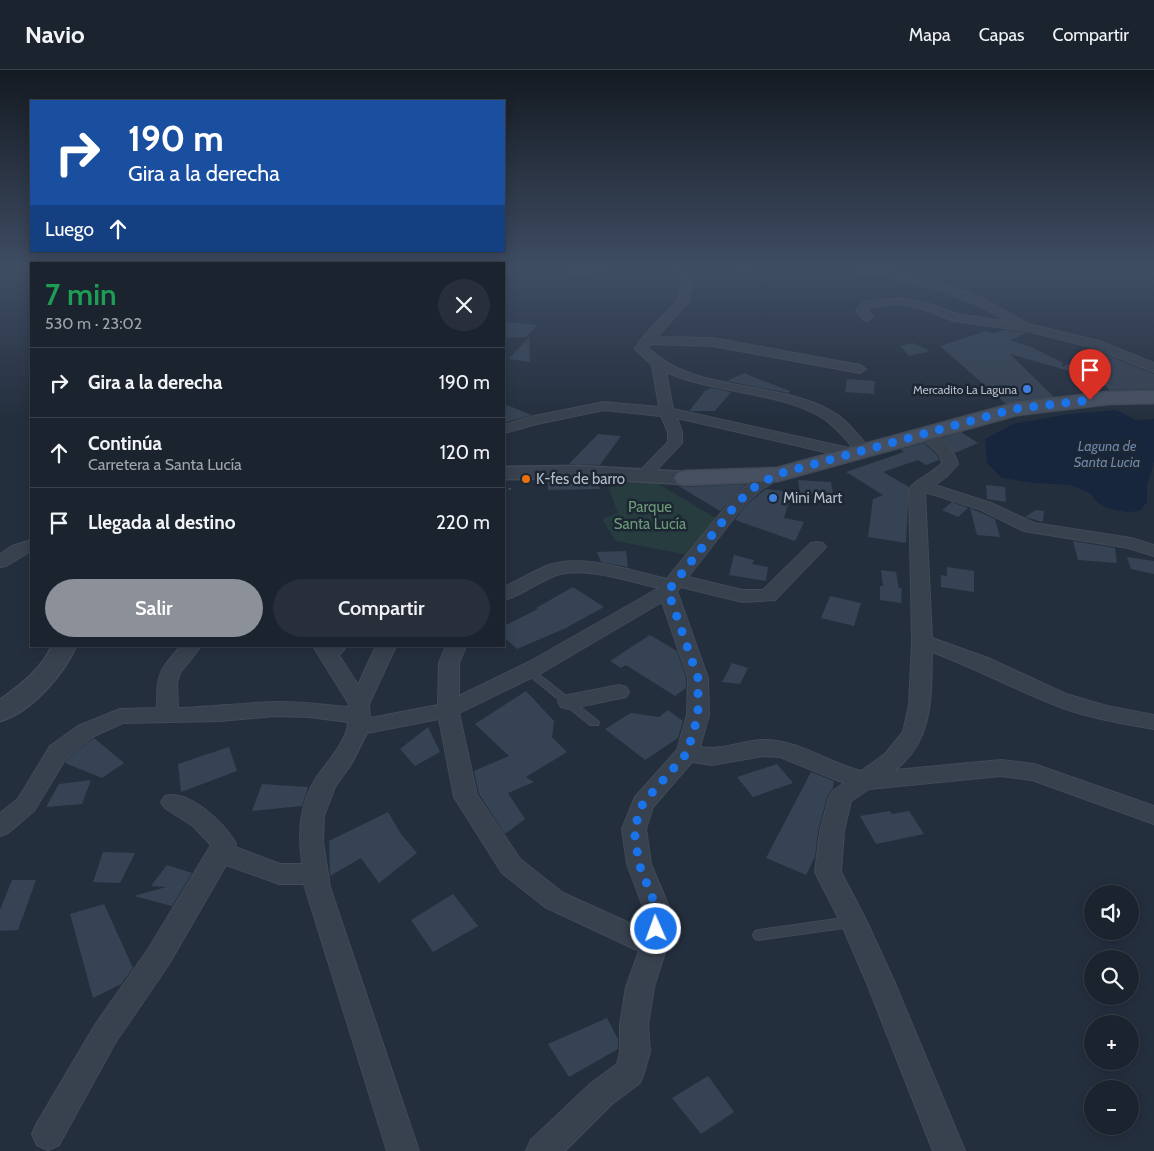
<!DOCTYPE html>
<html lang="es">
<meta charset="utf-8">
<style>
body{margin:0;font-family:Cabin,sans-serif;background:#282f3a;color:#f1f3f6;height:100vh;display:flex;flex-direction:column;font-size:19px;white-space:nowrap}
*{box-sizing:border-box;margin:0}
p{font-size:16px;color:#a0a4aa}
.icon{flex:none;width:28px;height:28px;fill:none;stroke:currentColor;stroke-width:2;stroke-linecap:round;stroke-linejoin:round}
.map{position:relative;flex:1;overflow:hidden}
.drawer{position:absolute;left:30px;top:192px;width:475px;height:385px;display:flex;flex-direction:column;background:#1b232e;border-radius:0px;box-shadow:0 2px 12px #0003,0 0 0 1px #39404a}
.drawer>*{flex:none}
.guide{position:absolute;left:30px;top:30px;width:475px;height:152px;border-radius:0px;box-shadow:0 2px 12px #0003,0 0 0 1px #39404a;background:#1a4fa0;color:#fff;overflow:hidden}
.buttons{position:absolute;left:1084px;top:815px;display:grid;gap:10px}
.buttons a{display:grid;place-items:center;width:55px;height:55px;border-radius:50%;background:#1b232e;box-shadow:0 2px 12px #0003,0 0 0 1px #39404a;font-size:25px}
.pin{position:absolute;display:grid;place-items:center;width:42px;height:42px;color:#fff;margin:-51px -21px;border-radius:50% 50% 50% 0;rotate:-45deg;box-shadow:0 0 5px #0007}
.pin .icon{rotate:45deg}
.me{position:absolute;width:55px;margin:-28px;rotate:358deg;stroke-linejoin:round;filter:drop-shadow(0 0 4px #0008)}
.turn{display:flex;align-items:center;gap:18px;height:105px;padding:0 15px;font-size:22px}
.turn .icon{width:65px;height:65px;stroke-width:2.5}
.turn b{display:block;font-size:35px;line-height:42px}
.then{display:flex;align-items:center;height:48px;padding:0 15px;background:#0003;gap:10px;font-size:19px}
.round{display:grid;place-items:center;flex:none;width:52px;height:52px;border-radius:26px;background:#282f3a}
.headline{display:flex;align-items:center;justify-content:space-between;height:85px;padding:0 15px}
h1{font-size:30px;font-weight:600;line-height:38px;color:#1e9e55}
.primary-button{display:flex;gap:10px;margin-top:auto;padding:10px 15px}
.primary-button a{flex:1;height:58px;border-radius:30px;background:#8c9099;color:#fff;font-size:20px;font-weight:600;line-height:58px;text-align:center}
.primary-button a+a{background:#282f3a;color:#f1f3f6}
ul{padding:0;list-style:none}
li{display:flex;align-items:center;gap:15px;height:70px;padding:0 15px;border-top:1px solid #39404a}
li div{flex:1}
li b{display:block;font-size:19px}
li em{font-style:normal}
header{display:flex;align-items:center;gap:30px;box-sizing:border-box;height:70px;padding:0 25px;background:#1b232e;border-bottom:1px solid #39404a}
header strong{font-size:24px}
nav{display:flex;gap:28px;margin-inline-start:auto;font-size:18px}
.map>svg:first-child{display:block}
</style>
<header>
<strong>Navio</strong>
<nav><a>Mapa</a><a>Capas</a><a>Compartir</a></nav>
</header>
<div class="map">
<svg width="1154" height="1081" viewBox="0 0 1154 1081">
<rect width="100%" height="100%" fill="#242f3e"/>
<g fill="#263c3f">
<path d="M563,198H633L574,206Z"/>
<path d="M614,413H657L719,450L689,485L616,471L602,449L618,443L608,417Z"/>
</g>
<path fill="#17263c" d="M1116,340L1136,350L1154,349V391L1147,416V432L1140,441L1126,442L1107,438L1097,432L1090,423L1070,415L1034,413L1002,408L987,393L985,369L1013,354L1068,344Z"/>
<g fill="#364354">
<path d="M504,252L537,255L526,267L504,268Z"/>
<path d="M1005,260L1027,263L1010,270L1029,276L1063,293L1062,297L1099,282L1154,304V319L1110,320L1097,309L1010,284L1054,327L1006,334L940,276L986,261L993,263Z"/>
<path d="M529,267L530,292L509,289Z"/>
<path d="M913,273L930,281L909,286L900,276Z"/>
<path d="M747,302L746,304L790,321L789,323L727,311Z"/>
<path d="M847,309L875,311L874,324L845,322Z"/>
<path d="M711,318L731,322L715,341H689L705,321Z"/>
<path d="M504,334L532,345L504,353Z"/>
<path d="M961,362L978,373L955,383L942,368Z"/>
<path d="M598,364L621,366L600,395L569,394Z"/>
<path d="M924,373L937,385L939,390L926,395L918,390L883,402L909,417L906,473L868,467L873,429L883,425L846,402L904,382L900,379Z"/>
<path d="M548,410L597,411L600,419L548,420Z"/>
<path d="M798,410L831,412L833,424L800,423Z"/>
<path d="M746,414L720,441L677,415L685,417Z"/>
<path d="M986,415L1005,417L1006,432L987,429Z"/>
<path d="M766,419L792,422L784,448L804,452L795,471L735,450L745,436Z"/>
<path d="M952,432L968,438L958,447L942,440Z"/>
<path d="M970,438L995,449L1000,467L977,465Z"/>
<path d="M1036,440L1044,441L1043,452L1025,447Z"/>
<path d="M1073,471L1115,478L1117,493L1078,490Z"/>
<path d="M626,481L628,497L601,492L597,482Z"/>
<path d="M734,485L754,490L752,494L768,497L766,511L729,505Z"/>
<path d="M1127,487L1154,491V504L1131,499Z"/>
<path d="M947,497L974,501V522L941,517V505L947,506Z"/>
<path d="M881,500L896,502L899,518L902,519L901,533L880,530V516H883Z"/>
<path d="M573,517L604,537L566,558L517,579L504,567V556L538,539L536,538Z"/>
<path d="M830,526L861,533L854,556L821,548Z"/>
<path d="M650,565L677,581L686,608V618L675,626L626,595L621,598L610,591Z"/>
<path d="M732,593L748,598L740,614L722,612Z"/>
<path d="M526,621L554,651L552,667L567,682L526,707L534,712L508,723L525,749L505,764L479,724L474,701L509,686L475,654Z"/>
<path d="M668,640L683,651L678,668L645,690L605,659L631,643L659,647Z"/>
<path d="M428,657L440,682L415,696L400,679Z"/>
<path d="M94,668L124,693L102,708L65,693L67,689Z"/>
<path d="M229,677L237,701L181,722L178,694Z"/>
<path d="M777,694L793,713L753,727L737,707Z"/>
<path d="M811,702L834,711L833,718L827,727L818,761L815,787L806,805L766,788Z"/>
<path d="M91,710L82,734L46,737L59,714Z"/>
<path d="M262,714L308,717L302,736L252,741Z"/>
<path d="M890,741L892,744L909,741L924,764L876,774L860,746Z"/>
<path d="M388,742L401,764L417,783L379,813L361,788L330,806L329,771Z"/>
<path d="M103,782L135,783L120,813L93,812Z"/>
<path d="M167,795L192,803L172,836L134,826L166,817L151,816Z"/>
<path d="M12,810H36L18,860L0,861V840Z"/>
<path d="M453,824L478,856L433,882L411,850Z"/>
<path d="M104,834L133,898L121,914L93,928L70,844Z"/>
<path d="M607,948L618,969V979L569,1007L548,974Z"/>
<path d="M708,1006L734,1042L701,1064L672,1028Z"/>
</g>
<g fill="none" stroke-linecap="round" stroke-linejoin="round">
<g stroke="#414a57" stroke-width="2">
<g id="service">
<path d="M338,576H347L335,590H329L327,588Z"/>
<path d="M529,598L532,599L598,651L599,653L598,655H590L526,603L524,601L526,599Z"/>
<path d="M851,847L855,848L857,852L855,856L851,857L759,870L755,869L753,865L755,861L759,860Z"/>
</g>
</g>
<g stroke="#414a57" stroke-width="2">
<g id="minor">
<path d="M504,198H510L509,204L504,207Z"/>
<path d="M669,198H680L692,211L689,231L657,267L713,268L860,295L866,299L860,303L713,276L651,274L648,278C693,323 776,310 831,341C846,349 858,365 869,378L871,381L869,384L855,389L677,348L682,362V373L648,409H638L635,406L668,372V362L661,346L604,340L537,354L504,363V355L534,346L604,332L659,337L652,295L635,279L643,267L678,230L681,212ZM666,302C713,323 779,322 821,347C834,355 845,368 854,379L673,339Z"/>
<path d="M735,198H758C753,203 739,203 735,198Z"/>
<path d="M851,198H874L888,200L954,217L984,229L1028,254L1099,271L1154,293V302L1091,277L1027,261L954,251L923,239L900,234L870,237L868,240L873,247L867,251L863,249L856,240L863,232L900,228L930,234L957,244L1010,252C959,223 913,211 856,201Z"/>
<path d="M925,361C940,364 954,379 958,394L946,407L935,415L991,433L1034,453L1131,468L1154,475V486L1128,478L1024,461L979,439L925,422L932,568L988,588L1066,624L1107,636L1154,645V659C1119,653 1083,647 1050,633C1010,617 973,597 932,582C931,624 934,671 895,700L1001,690L1034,694L1154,736V754L1032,710L1001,706L869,719L851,731L844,761L841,802L867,852L894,911L965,1081H933L866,911L841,853L815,802L820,761L829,727L833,721L844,713L780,687L764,686L712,695L692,692L653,737L646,759L651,794L671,842L667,876L654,917L648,955L650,982L644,1003L640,1013L612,1034L565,1081H526L531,1070L590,1014L617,994L620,982V955L626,917L639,881L545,837L502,803L454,727L439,649L367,663L352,693L335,717L324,746L323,772L330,817L419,1081H387L304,814H279L226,795L169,894L115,973L59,1075L48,1080L37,1075L32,1064L37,1053L95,955L149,878L211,775L193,756L165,738L161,732L165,726C188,719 226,754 236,774L235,777L280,794H302C298,764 299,735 316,708C326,694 348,670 348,652L309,647L275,646L220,651L123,653L94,666L66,688L34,741L8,763L0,766V743L18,729L50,676L78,656L120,639L157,638C157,604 158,602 181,576H197L199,579L180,603L177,613L178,638C211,637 243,633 275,632C300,631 324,635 348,637L349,634L313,576H333L358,615L376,576H396L369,634L370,648L438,635L439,593L446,576H466L459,593V626L529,592L659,518C631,512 589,497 560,504C541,509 524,525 504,530V517C519,510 534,501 549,495C582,483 634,502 667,509C675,498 685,487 694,476C711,456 754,393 783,401L786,404L783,407L762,419L744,435L688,507L742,520H763L811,473L817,472L823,473L826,477L775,530L742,532L681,517L677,521L708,608L709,645L700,677C722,681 743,670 765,670C798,670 829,693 861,701L885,684L903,662L909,635L912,571L909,419C917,408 932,404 942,393L939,384L918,365L920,362ZM662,532L688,608L687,645L677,680L635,727L622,759L627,794L645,842L643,859L563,823L520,789L477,725L459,643L543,602Z"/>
<path d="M31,470V481L6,496L0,497V484L12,476Z"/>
<path d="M619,615L626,617L629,622L626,627L568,639L561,637L558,632L561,627L568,625Z"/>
</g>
</g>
<g stroke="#414a57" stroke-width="3">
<g id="tertiary">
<path d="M578,396L685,402L692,404L694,408L692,412L685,414L578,408L504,409V397Z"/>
<path d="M52,576H76C63,605 31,642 0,651V630C21,615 41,600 52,576Z"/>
</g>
</g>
<g stroke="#414a57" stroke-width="3">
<path id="secondary" d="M1154,321V333L1108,334L1017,345L778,411L685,415L677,413L674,408L677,403L685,401L777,398L1015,333L1108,322Z"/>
</g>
<path stroke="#3f5557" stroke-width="2" stroke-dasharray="2.5 2.5" stroke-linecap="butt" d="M504,421L512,418"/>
<use href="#service" fill="#38414e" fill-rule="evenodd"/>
<use href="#minor" fill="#38414e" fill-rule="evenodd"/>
<use href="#tertiary" fill="#38414e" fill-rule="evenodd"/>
<use href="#secondary" fill="#465061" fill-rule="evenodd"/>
</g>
<linearGradient id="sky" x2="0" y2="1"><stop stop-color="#141a22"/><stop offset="0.57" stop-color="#3f4d63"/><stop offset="1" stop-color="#3f4d63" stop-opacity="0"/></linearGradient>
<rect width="1154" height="349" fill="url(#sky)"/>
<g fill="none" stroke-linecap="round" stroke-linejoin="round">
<path stroke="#1a73e8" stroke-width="9" stroke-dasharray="0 16.2" d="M656,859L658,842L639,794L634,759L643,733L687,683L698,646V608L668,521L738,432L756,416L778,404L1014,339L1090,330"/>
</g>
<g fill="#3f7fe0" stroke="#1d2633" stroke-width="2">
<circle cx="1027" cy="319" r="5"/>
<circle cx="773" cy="428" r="5"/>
</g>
<circle fill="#e8710a" stroke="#1d2633" stroke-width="2" cx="526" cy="409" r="5"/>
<g text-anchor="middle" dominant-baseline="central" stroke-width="5" stroke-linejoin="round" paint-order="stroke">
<g font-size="12" fill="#b4bcc9" stroke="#1d2633" text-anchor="end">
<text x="1017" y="319">Mercadito La Laguna</text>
</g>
<g font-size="14" font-style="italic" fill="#6d86a8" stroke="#1d2633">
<text x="1107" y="376">Laguna de<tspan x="1107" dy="16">Santa Lucia</tspan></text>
</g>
<g font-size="15" fill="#b4bcc9" stroke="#1d2633" text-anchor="start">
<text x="536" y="409">K-fes de barro</text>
<text x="783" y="428">Mini Mart</text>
</g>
<g font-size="15" fill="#6b9a76" stroke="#1d2633">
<text x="650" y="437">Parque<tspan x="650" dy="17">Santa Lucía</tspan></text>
</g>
</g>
</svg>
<div class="buttons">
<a><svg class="icon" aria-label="sound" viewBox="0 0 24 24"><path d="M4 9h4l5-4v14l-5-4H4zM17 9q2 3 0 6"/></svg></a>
<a><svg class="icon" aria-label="search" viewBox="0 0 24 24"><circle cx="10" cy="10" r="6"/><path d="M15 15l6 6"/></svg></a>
<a>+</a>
<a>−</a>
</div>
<div class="pin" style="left:1090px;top:330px;background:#d93025"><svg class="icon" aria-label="arrive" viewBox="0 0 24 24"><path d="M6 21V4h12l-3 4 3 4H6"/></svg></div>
<svg class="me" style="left:656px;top:859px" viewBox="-20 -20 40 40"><circle r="17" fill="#1a73e8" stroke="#fff" stroke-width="3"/><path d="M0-11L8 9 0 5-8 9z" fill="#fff"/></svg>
<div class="guide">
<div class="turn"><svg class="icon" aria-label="right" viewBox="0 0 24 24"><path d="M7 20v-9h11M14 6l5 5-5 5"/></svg><div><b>190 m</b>Gira a la derecha</div></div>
<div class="then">Luego<svg class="icon" aria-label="ahead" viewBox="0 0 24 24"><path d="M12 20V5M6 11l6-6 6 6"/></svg></div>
</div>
<section class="drawer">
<div class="headline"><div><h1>7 min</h1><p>530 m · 23:02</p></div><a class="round"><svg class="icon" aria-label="close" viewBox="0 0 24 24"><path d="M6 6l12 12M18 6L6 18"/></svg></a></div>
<ul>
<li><svg class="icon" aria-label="right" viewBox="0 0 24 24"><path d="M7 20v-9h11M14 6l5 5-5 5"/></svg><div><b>Gira a la derecha</b></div><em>190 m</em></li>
<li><svg class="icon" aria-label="ahead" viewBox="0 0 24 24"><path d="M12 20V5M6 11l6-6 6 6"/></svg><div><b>Continúa</b><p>Carretera a Santa Lucía</p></div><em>120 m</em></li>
<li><svg class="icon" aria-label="arrive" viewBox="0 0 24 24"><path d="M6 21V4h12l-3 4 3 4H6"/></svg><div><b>Llegada al destino</b></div><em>220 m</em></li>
</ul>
<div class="primary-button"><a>Salir</a><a>Compartir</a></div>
</section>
</div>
